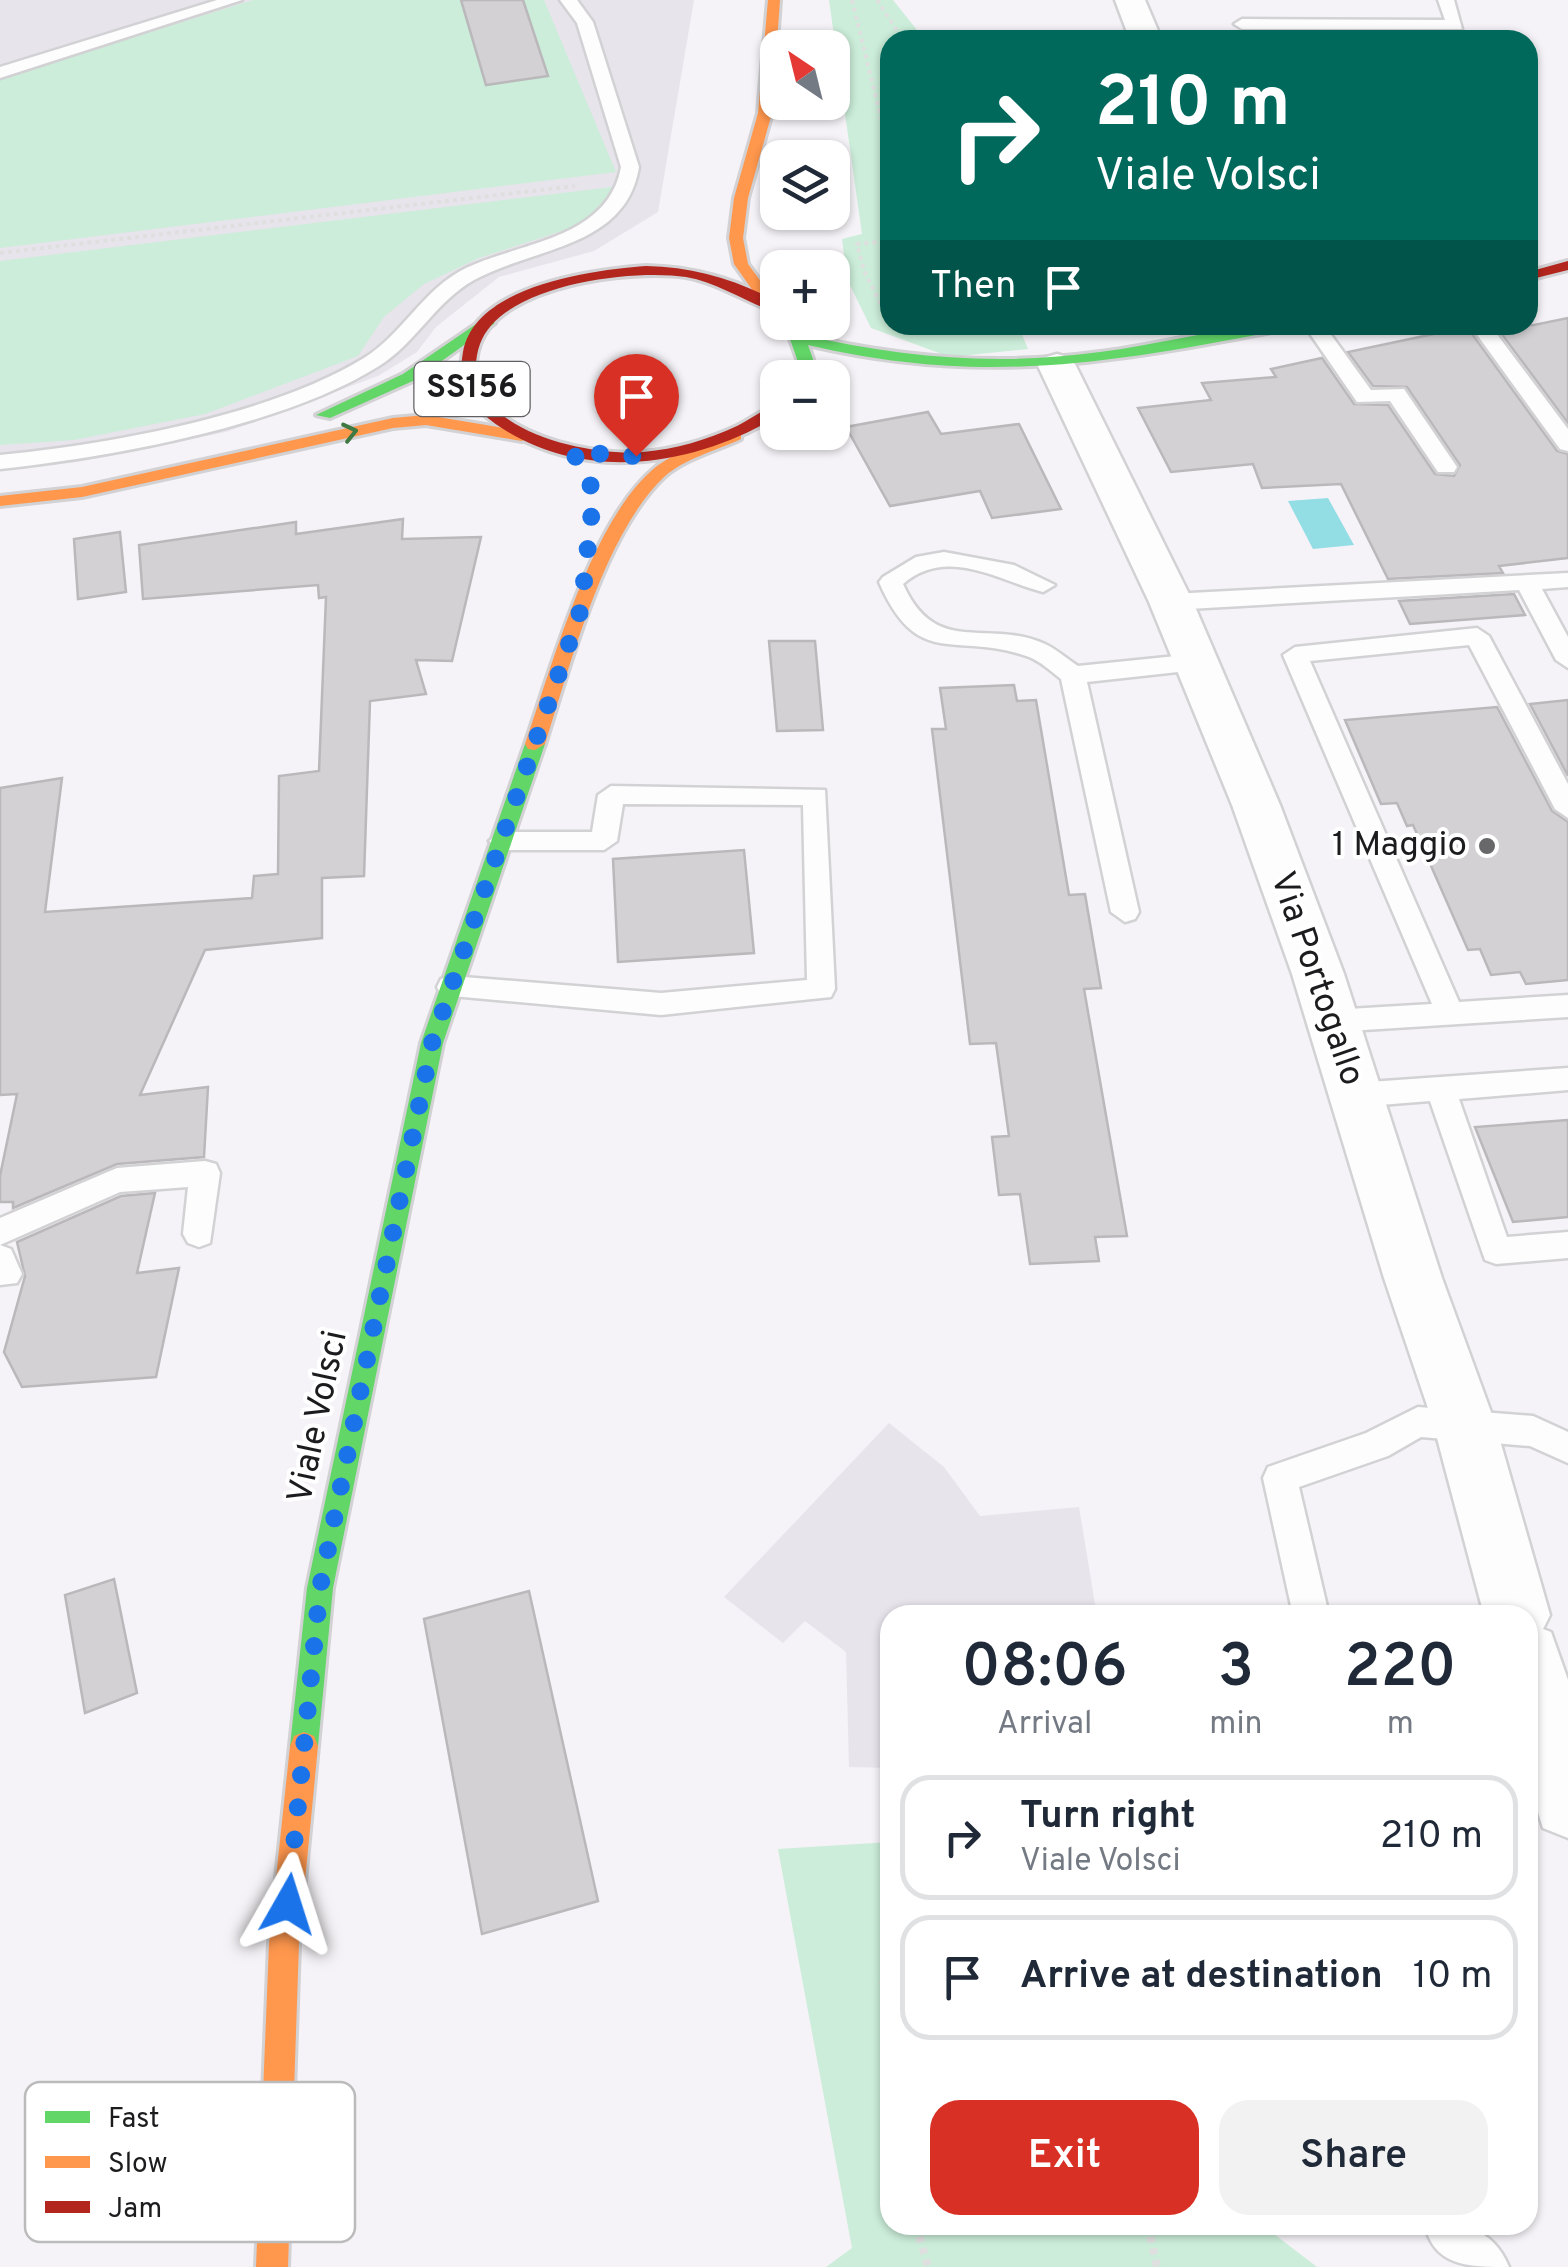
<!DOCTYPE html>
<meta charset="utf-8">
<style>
body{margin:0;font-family:Overpass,sans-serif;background:#f2f2f3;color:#1f2937;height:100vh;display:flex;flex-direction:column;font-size:38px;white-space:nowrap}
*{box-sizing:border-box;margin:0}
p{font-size:32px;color:#747a83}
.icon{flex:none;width:55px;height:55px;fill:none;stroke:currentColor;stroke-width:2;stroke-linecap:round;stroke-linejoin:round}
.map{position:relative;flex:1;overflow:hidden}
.sheet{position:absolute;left:880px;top:1605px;width:658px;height:630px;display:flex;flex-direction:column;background:#fff;border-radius:30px;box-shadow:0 2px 8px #0004}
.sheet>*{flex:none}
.hud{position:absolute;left:880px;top:30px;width:658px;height:305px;border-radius:30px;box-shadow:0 2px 8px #0004;background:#00695c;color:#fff;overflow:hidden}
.needle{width:65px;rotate:325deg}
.fabs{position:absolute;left:760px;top:30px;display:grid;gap:20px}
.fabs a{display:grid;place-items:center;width:90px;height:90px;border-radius:20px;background:#fff;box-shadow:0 2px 8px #0004;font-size:50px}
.pin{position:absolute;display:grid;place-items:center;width:85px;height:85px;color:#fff;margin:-102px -42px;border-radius:50% 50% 50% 0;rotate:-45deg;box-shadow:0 0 10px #0007}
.pin .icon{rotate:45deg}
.me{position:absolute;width:110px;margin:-55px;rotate:6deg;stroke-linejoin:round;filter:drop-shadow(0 0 8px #0008)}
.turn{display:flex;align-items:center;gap:35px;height:210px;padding:0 50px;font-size:45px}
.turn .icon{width:130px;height:130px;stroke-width:2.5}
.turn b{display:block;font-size:70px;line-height:85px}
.then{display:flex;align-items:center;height:95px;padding:0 50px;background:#0003;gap:20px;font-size:38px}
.eta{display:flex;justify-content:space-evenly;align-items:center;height:170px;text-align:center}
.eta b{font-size:60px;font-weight:600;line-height:70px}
.cta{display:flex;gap:20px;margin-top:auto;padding:20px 50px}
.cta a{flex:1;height:115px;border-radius:30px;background:#d93025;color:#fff;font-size:40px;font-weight:600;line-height:115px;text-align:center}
.cta a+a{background:#f2f2f3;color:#1f2937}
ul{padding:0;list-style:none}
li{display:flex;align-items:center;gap:30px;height:125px;margin:0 20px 15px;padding:0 30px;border:5px solid #e0e1e3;border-radius:30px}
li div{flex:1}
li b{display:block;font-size:38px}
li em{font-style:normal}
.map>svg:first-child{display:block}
</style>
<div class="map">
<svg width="1568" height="2267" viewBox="0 0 1568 2267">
<rect width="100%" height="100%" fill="#f5f3f7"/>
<g fill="#e8e4ec">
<path d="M0,0H694L658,212L594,251L499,277L436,327L417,352L378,376L226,432L77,462L0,469Z"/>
<path d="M889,1423L944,1467L980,1516L1079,1507L1096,1610L890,1615V1768L849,1767L846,1652L805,1621L783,1643L724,1597Z"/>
</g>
<g fill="#cbedd9">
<path d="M253,0H544L616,172L0,248V79Z"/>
<path d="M829,0H893L925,40H890V325H1018L1028,349L950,357L871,328L847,279L842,239L862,234Z"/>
<path d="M612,187L602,207L571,228L479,258L424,284L384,317L358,356L205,414L74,440L0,445V261Z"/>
<path d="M890,1842V2225H1262L1317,2267H826L852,2248L778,1849Z"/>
</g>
<path fill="#93dde5" d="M1328,498L1354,545L1313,549L1288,501Z"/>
<g fill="#d3d1d4" stroke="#bab8bb" stroke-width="2.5">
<path d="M461,0H523L548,76L486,85Z"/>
<path d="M1568,318V423L1495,325H1534Z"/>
<path d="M1467,327L1557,451L1568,454V558L1499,566L1503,573L1388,579L1341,484L1262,488L1253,464L1171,472L1138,408L1211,400L1202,383L1276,377L1271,369L1322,358L1354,404L1388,405L1435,474L1454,476L1460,465L1407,387L1373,386L1348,352Z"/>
<path d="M928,412L941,434L1019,424L1061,509L992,518L980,491L890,506L846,427Z"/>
<path d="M403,519L402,539L481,537L452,661L416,660L426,694L370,701L364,876L322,878V938L205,950L140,1095L208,1087L204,1157L117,1164L13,1208V1202H0V1176L17,1094L0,1095V788L62,778L45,912L252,898L254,876L278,874L279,776L319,771L326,597L319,598L318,585L143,599L139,545L296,522V534Z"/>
<path d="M120,532L126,592L78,599L74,539Z"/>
<path d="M1514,594L1525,615L1410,624L1399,601Z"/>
<path d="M769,641H815L823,730L777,731Z"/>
<path d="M1014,685L1017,701L1036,700L1069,895L1085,894L1101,988L1084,989L1127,1236L1095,1237L1099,1261L1030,1264L1020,1194L999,1195L992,1137L1009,1136L996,1043L970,1044L932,729H946L940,688Z"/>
<path d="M1568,700V776L1530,704Z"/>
<path d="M1497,707L1552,811L1568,822V980L1526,984L1520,972L1491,975L1480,949L1468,950L1413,825L1407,826L1397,803L1381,804L1345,720Z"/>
<path d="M744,850L754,953L618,962L613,859Z"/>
<path d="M1568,1120V1217L1513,1222L1475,1127Z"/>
<path d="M155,1193L137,1273L179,1268L156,1377L22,1387L4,1352L25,1276L17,1242L121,1196Z"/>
<path d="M114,1579L137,1693L85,1713L65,1595Z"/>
<path d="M529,1591L598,1901L482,1934L424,1619Z"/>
</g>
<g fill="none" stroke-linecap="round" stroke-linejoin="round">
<g stroke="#d2d1d4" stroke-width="5">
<g id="lane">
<path d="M217,0H242L0,78V67Z"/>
<path d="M560,0H577L593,22L639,167C626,248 534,247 474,280C435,302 416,343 379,366C284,426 112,457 0,469V455C110,444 269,416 364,358C403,334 423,289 466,268C521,242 608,239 621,167L577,23Z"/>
<path d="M1438,0H1454L1462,29H1242L1234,24L1242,19L1445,20Z"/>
<path d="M1304,325H1324L1371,390L1404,389L1457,467L1454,472H1438L1390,401L1357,402Z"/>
<path d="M1470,325H1490L1568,429V451L1560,449Z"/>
<path d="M944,552L1014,565L1055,585L1043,592C997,580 947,546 903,584C936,658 986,618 1045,644C1056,649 1067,659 1078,666L1196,654L1208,662L1196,670L1087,682L1139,912L1135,919L1125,922L1111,912L1061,679C1052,672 1040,661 1029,657C956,630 918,672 879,582L883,577L916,557Z"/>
<path d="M1568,573V587L1542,589L1568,637V668L1556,660L1519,590L1171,610L1159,602L1171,594Z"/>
<path d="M1477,628L1489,636L1568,784V818L1555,809L1469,645L1310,661L1459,1002L1568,995V1017L1332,1032L1322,1029L1318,1021L1322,1013L1332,1010L1432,1004L1283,655L1295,647Z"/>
<path d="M611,786L825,790L835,989L831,997L661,1015L441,995L437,987L441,979L451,976L661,993L807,980L803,805L623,804L617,841L604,850H502L489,841L502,832H592L598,795Z"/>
<path d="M1568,1068V1090L1459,1099L1507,1237L1568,1232V1258L1496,1264L1485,1260L1430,1101L1355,1107L1345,1103L1340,1095L1345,1087L1355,1083Z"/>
<path d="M205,1161L216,1164L220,1173L210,1243L199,1247L188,1243L183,1234L188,1187L120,1192L0,1245L11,1249L22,1274L17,1283L0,1285V1218L117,1168Z"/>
<path d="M1418,1407L1533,1416L1568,1432V1463L1530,1446L1421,1437L1388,1456L1299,1487L1329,1615H1293L1263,1478L1268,1467L1366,1433Z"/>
<path d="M1425,2225C1463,2225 1492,2226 1509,2267C1470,2267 1434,2267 1425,2225Z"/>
</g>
</g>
<g stroke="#d2d1d4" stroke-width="5">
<g id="street">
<path d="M1115,0H1145L1162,40H1130Z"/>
<path d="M1057,354L1071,358L1076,366L1193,602L1280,805L1344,974L1442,1278L1495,1423L1550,1615L1543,1629L1551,1632L1568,1680V1838L1543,1828L1528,1781V1615H1484L1433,1423L1384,1278L1292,974L1232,805L1149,602L1038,366L1043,358Z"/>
</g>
</g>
<g stroke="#d2d1d4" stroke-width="6">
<g id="fast">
<path d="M482,320L495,323L415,380L330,418L316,415L403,374Z"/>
<path d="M784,322H799L804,335C903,358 999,366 1100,352C1163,344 1226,325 1290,325L1282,330C1110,363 982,386 808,345L813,359L809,378H793L797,359Z"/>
<path d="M535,738L545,744L443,1043L333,1588L318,1746L314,1756L304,1760L294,1756L290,1746L307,1588L421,1043L525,744Z"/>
</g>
</g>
<g stroke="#d2d1d4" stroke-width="6">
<g id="slow">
<path d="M768,0H780L772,113L748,198L743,238L748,264L776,302L768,307L763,305L734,264L729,238L734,198L758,113Z"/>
<path d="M426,415L522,431L530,436L522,441L426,425L393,428L82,497L0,506V496L82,487L393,418Z"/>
<path d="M735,431L741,433V439C716,451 685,458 664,477C604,534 570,666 545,744L535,750L528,749L525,744C552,666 592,517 657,466C679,450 710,439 735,431Z"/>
<path d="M304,1732L314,1736L318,1746L299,1944L288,2267H256L269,1944L290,1746L294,1736Z"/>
</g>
</g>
<g stroke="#d2d1d4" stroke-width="6">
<g id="jam">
<path d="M1568,261V270L1528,280V272Z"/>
<path d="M646,266C694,267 735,279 778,302V313C746,303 720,283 686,277C632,269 502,284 480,344C451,427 585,457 643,452C676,449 707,440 737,426C751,419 763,409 778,404V416C697,465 592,482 508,432C490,421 474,409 465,389C459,377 461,365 463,352C475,285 593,270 646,266Z"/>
</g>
</g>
<g stroke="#dfdfe0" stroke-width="4" stroke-dasharray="4 4" stroke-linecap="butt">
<path d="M852,0L890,155"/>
<path d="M877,0L903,40"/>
<path d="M0,253L575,186"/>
<path d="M884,311L864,271L857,244L890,241"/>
</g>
<g stroke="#dfdfe0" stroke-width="8" stroke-dasharray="6 6" stroke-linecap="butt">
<path d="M890,1945L883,1980L890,2014"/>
<path d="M916,2225L928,2267"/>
<path d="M1148,2225L1157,2267"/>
</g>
<use href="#lane" fill="#fefdfe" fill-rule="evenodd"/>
<use href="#street" fill="#fefdfe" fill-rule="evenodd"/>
<use href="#fast" fill="#63d668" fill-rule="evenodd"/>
<use href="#slow" fill="#ff974d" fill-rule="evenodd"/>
<use href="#jam" fill="#b3261e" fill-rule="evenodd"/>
</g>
<defs><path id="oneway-chevron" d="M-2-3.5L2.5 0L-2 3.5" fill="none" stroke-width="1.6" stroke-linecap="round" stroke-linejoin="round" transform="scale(2.5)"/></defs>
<use stroke="#407842" href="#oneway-chevron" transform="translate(350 432) rotate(-13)"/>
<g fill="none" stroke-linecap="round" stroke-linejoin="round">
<path stroke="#1a73e8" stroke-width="18" stroke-dasharray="0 32.4" d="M288,1904L320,1588L432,1043L581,609L594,492L573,452L636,456"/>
</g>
<circle fill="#686769" stroke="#fff" stroke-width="4" cx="1487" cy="846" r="10"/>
<g text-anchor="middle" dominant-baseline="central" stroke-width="8" stroke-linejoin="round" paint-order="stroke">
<rect fill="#fff" stroke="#605f61" stroke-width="2.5" x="414.5" y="362" width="115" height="54" rx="8"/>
<g font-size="32" font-weight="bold" fill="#1c1b1d">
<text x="472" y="389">SS156</text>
</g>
<g font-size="35" fill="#1c1b1d" stroke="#fff" text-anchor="end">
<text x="1467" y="846">1 Maggio</text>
</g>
<g font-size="35" fill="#1c1b1d" stroke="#fff">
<text transform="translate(1316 979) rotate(71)">Via Portogallo</text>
<text transform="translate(319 1417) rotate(-78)">Viale Volsci</text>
</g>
</g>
<rect x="25" y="2082" width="330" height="160" rx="15" fill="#fff" stroke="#bbb" stroke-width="2.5"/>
<rect x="45" y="2111" width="45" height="12" fill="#63d668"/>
<rect x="45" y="2156" width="45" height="12" fill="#ff974d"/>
<rect x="45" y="2201" width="45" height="12" fill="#b3261e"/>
<g font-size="28" fill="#1c1b1d">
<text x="108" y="2127">Fast</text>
<text x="108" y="2172">Slow</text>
<text x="108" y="2217">Jam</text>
</g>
</svg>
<div class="fabs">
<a><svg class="needle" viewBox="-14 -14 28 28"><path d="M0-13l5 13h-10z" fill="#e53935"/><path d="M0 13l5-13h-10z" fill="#747a83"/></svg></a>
<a><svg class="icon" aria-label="layers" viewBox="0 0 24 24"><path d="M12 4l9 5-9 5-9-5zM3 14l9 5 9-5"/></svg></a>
<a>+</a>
<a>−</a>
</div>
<div class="pin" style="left:636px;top:456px;background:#d93025"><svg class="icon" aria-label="arrive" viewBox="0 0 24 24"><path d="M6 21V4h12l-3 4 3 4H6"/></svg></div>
<svg class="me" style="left:288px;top:1904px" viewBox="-20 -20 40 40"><path d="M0-17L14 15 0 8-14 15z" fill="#1a73e8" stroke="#fff" stroke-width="4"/></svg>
<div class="hud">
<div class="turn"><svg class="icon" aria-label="right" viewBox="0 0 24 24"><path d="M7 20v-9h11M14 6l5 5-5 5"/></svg><div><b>210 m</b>Viale Volsci</div></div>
<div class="then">Then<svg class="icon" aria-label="arrive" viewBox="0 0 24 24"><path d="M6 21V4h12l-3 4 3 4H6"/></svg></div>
</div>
<section class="sheet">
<div class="eta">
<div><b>08:06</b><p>Arrival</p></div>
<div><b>3</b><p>min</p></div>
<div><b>220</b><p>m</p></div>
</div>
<ul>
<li><svg class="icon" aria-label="right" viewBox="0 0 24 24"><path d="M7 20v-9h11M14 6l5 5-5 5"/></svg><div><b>Turn right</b><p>Viale Volsci</p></div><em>210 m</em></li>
<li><svg class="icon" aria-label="arrive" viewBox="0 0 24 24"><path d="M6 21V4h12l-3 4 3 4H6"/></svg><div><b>Arrive at destination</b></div><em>10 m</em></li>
</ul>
<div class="cta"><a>Exit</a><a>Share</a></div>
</section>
</div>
